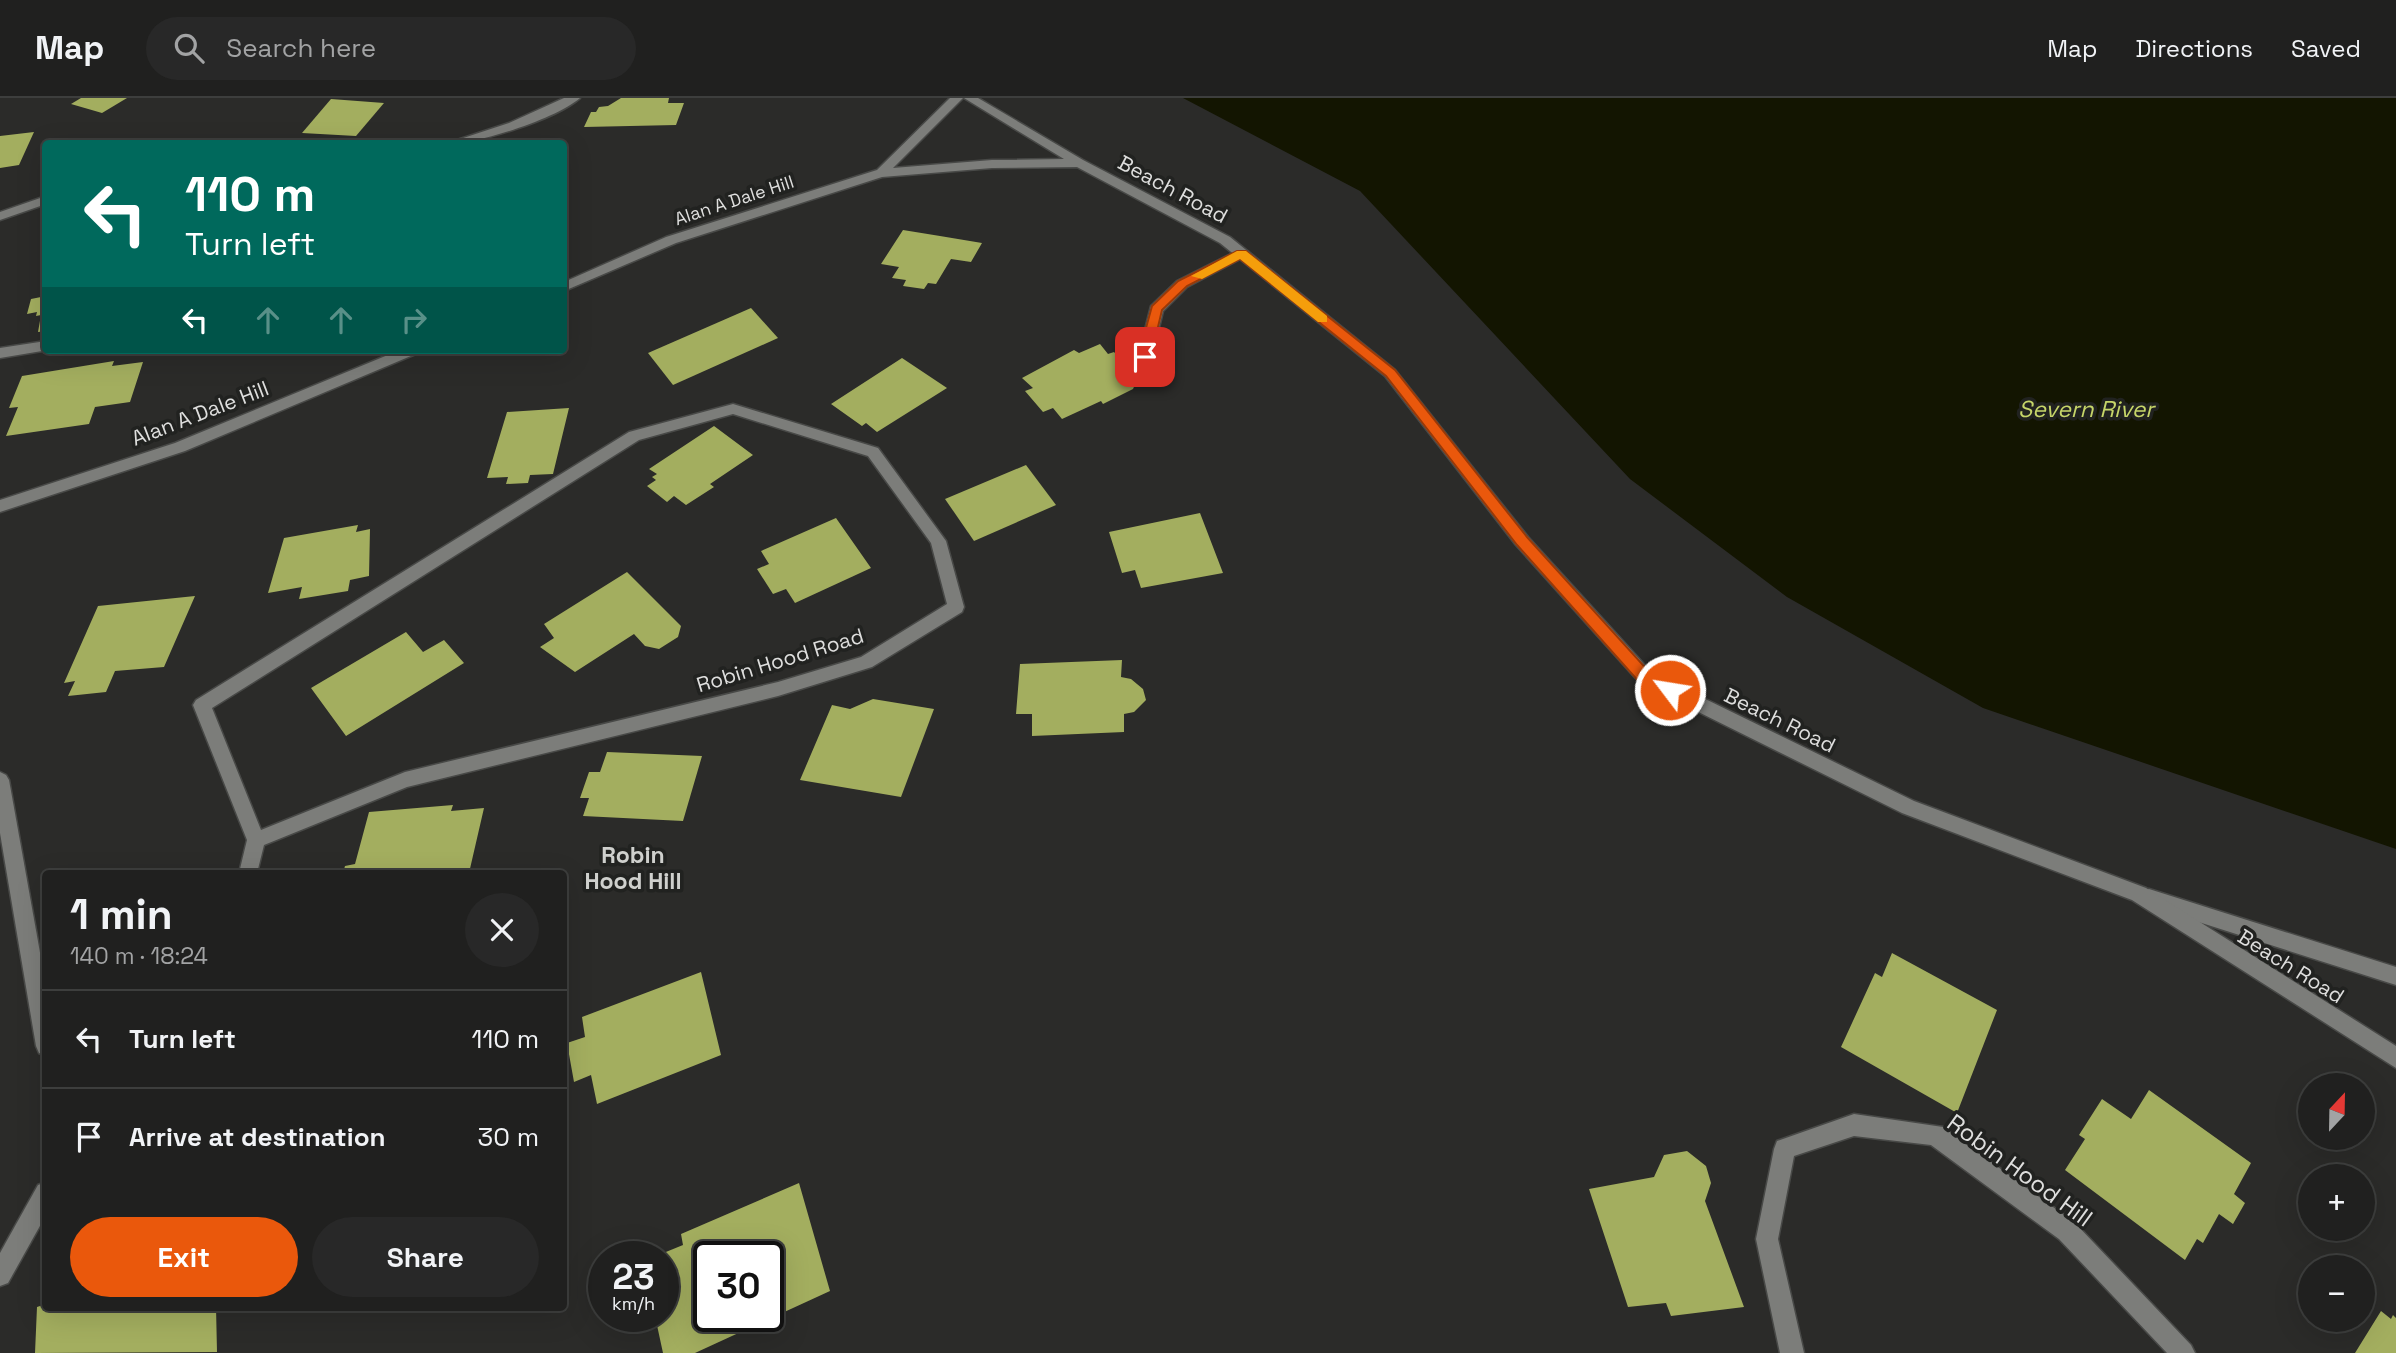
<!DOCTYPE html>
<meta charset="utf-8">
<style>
body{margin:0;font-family:"Space Grotesk",sans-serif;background:#282828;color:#f1f3f6;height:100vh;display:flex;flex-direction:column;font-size:26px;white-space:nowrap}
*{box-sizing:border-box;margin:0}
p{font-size:23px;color:#a2a3a4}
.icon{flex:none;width:38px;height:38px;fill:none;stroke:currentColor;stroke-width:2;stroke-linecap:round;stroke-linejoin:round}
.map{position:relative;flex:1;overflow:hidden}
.side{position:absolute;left:42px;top:772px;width:525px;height:441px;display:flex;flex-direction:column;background:#20201f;border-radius:7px;box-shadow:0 7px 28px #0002,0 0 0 2px #3d3e3d}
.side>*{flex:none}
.hud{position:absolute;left:42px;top:42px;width:525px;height:214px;border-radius:7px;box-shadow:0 7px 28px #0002,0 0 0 2px #3d3e3d;background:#00695c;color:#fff;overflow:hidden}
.needle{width:46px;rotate:22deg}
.tools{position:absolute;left:2298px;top:975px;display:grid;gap:14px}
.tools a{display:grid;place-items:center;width:77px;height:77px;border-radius:50%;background:#20201f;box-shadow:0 7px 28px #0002,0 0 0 2px #3d3e3d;font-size:35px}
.speed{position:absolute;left:588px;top:1143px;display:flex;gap:14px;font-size:35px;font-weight:700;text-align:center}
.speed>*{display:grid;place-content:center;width:91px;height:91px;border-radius:50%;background:#20201f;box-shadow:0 7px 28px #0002,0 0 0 2px #3d3e3d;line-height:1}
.speed small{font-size:18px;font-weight:400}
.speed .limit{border:4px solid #111;border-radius:10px;background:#fff;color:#111}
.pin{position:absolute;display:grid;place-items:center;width:60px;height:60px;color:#fff;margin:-30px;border-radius:14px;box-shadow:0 4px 10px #0006}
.me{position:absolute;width:77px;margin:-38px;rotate:301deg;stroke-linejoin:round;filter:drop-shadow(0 0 5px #0008)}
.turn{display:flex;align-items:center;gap:24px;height:147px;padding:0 28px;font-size:32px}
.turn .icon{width:91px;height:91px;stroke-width:2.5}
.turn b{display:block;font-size:49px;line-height:60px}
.lanes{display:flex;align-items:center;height:66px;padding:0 28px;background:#0003;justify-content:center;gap:35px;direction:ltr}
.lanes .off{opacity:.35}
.round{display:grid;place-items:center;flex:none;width:74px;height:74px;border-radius:37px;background:#282828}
.headline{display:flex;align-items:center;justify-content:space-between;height:119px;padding:0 28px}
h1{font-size:42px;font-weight:800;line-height:52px}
.action{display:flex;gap:14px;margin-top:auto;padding:14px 28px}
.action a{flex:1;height:80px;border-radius:42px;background:#ea580c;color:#fff;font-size:28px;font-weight:800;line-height:80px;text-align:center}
.action a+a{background:#282828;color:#f1f3f6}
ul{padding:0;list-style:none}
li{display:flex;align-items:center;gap:21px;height:98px;padding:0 28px;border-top:2px solid #3d3e3d}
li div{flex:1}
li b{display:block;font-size:26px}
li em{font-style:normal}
header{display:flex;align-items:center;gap:42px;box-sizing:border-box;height:98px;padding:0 35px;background:#20201f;border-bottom:2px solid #3d3e3d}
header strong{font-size:33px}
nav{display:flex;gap:38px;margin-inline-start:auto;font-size:24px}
.search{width:490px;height:63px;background:#282828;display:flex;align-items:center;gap:18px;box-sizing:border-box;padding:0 24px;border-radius:38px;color:#a2a3a4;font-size:26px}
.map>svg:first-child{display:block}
</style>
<header>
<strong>Map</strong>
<div class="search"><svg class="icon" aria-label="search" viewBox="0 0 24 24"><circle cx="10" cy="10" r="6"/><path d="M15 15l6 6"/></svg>Search here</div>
<nav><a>Map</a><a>Directions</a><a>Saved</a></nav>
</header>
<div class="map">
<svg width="2396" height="1255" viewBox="0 0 2396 1255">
<rect width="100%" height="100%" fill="#2b2b29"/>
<path fill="#131501" d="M1183,0H2396V751L1983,610L1787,499L1630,381L1360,93Z"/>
<g fill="#a3ae5f" fill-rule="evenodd">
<path d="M81,0H127L102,15L71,6Z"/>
<path d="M621,0H669L668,5H684L676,27L584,29L591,14H596L599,9L608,8Z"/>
<path d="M331,1L384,5L356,38L302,35Z"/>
<path d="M34,34L19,67L0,70V38Z"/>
<path d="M903,132L940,138L982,145L971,164L951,161L936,186L928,185L924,191L903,188L906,182L892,180L899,169L881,166Z"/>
<path d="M46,198V233L38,234L41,217L36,218L37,214L27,216L31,201Z"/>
<path d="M751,210L778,240L673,287L648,255Z"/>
<path d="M1100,246L1108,256L1114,254L1138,280L1133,291L1103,306L1101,303L1062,321L1053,310L1043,314L1025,293L1033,290L1022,280L1074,252L1079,255Z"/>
<path d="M902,260L947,290L877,334L866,325L862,328L831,306Z"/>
<path d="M114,263L112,268L143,264L130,304L95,309L89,326L6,338L18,309L9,310L22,278Z"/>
<path d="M569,310L553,376L530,377L528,385L506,386L508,379L487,380L507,314Z"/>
<path d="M714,328L753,357L710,386L714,389L686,407L674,398L667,404L647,388L656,382L652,379L657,376L649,371Z"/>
<path d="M1026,367L1056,407L974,443L945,401Z"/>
<path d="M1200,415L1223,475L1141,490L1135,472L1122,475L1109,434Z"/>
<path d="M836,420L871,470L795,505L786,491L773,496L757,471L769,466L761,453Z"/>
<path d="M358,427L356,434L370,431L369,478L350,482L348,493L299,501L302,489L268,495L284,440Z"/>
<path d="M627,474L681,528L678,539L659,551L645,548L634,536L575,574L540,549L554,540L544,526Z"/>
<path d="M195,498L164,569L115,573L106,594L68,598L75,583L64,585L98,508Z"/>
<path d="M406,534L423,554L444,542L464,565L346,638L311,590Z"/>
<path d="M1122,562L1121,579L1131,581L1143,591L1146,602L1134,614L1124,616V634L1032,638V616H1016L1020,566Z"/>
<path d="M873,601L934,611L901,699L800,682L832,607L850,611Z"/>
<path d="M607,654L702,658L683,723L583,718L589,700H580L589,674H600Z"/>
<path d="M453,707L451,713L484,710L469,775H343L345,768L355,766L369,714Z"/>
<path d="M1892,855L1997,912L1957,1015L1841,949L1875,875L1882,879Z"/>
<path d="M701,874L721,957L597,1006L591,977L574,984L567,945L585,939L582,919Z"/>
<path d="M2149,992L2251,1065L2234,1096L2245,1105L2233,1126L2219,1116L2203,1145L2197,1141L2185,1162L2065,1072L2085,1041L2079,1037L2102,1001L2131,1021Z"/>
<path d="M1687,1053L1706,1068L1711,1085L1705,1103L1744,1209L1671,1218L1666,1205L1628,1209L1589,1091L1654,1079L1664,1057Z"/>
<path d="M799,1085L830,1193L695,1255H663L655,1218H663V1158H656L683,1147L681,1136ZM709,1158H768V1218H709Z"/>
<path d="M46,1206V1209H216L217,1254L35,1255L37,1209Z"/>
<path d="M2381,1213L2391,1221L2393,1217L2396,1220V1255H2355Z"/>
</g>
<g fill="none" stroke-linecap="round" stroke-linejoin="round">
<g stroke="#484947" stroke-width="3">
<g id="service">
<path d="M564,0H580C556,21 478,46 445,46L509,25Z"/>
<path d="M321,42L326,43L328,46H315Z"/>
<path d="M46,98V106L0,122V114Z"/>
<path d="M1241,151L1248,155L1246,158L1187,189L1163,213L1152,259L1150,262H1140L1138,259L1151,208L1177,183Z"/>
<path d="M46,243V252H48L0,260V250Z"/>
<path d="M2149,791L2396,869V887L2142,806L2139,800L2142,794Z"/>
</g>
</g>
<g stroke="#484947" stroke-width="3">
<g id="minor">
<path d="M950,0H963L893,70L992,62L1064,61L964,0H978L1083,62L1230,139L1395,272L1528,439L1652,575L1914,703L2146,790L2396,948V970L2132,802L1902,715L1640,585L1516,447L1385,278L1220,145L1077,69L992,70L882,79L676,145L564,193V184L666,139L877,72Z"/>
<path d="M400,252H420L418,255L185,353L0,414V402L175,345Z"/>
<path d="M733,306L878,350L946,443L964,509L962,514L872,569L778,598L407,689L264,747L257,775H239L247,742L193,607L196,602L629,334ZM733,316L868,358L931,445L947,506L861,559L778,584L405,674L261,732L212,610L639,342Z"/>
<path d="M0,674L6,677L9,682L46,888V958L39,955L36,948L0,735Z"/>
<path d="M1854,1016L1943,1029L2075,1125L2191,1247L2195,1255H2167L2059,1141L1931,1047L1854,1038L1794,1058L1778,1141L1804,1255H1780L1756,1141L1774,1051L1777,1043Z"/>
<path d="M46,1084V1117L8,1185L0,1188V1155L38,1087Z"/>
</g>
</g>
<use href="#service" fill="#7c7d7a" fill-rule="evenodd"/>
<use href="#minor" fill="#7c7d7a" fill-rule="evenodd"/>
</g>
<path fill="#ea580c" stroke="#983908" stroke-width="2" d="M1237,153H1246L1395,272L1527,439L1651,576L1675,588V597L1670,598L1640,585L1517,447L1386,278L1240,161L1187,188L1162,212L1151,259L1140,262L1138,259L1152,208L1178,183Z"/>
<path fill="#f59e0b" d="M1237,153H1246L1327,218V224H1318L1240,161L1202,181L1191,178Z"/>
<g text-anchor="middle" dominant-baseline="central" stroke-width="7" stroke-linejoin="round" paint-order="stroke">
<g font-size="18" fill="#dededd" stroke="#212220">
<text transform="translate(734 102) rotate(-18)">Alan A Dale Hill</text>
</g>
<g font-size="21" fill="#dededd" stroke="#212220">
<text transform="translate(1173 91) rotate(28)">Beach Road</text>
<text transform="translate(200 315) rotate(-21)">Alan A Dale Hill</text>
<text transform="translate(780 562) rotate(-17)">Robin Hood Road</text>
<text transform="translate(1780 622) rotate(26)">Beach Road</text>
<text transform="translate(2291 868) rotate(32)">Beach Road</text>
</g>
<g font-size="23" font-style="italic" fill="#c6d569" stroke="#212220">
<text x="2086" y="311">Severn River</text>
</g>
<g font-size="23" font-weight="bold" fill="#cfd0cd" stroke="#212220">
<text x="633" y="757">Robin<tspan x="633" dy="26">Hood Hill</tspan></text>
</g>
<g font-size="24" fill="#dededd" stroke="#212220">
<text transform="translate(2020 1072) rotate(36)">Robin Hood Hill</text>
</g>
</g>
</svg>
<div class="tools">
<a><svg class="needle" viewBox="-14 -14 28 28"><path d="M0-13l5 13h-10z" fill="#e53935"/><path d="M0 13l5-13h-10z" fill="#a2a3a4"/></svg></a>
<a>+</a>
<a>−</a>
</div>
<div class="speed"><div>23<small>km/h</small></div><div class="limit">30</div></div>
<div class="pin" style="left:1145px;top:259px;background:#d93025"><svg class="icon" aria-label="arrive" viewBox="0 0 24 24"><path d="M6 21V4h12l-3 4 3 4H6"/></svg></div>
<svg class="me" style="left:1670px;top:592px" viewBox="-20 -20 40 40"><circle r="17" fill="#ea580c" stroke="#fff" stroke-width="3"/><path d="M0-11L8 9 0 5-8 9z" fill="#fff"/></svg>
<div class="hud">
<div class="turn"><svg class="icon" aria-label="left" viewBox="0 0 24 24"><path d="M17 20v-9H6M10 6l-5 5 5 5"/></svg><div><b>110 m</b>Turn left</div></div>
<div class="lanes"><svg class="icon" aria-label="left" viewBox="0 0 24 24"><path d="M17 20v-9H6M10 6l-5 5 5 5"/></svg><svg class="icon off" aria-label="ahead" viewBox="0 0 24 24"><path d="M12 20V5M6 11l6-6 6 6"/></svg><svg class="icon off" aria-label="ahead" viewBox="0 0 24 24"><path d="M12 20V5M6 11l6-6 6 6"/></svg><svg class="icon off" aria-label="right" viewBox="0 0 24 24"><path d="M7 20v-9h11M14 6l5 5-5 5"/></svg></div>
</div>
<section class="side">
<div class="headline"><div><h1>1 min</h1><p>140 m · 18:24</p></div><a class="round"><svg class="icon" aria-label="close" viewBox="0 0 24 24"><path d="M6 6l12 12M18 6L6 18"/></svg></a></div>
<ul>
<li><svg class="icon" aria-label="left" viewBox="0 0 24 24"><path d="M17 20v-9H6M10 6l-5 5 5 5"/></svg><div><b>Turn left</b></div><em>110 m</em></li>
<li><svg class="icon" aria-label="arrive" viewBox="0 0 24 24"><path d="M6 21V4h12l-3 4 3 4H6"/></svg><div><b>Arrive at destination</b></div><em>30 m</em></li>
</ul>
<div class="action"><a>Exit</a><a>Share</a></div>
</section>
</div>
